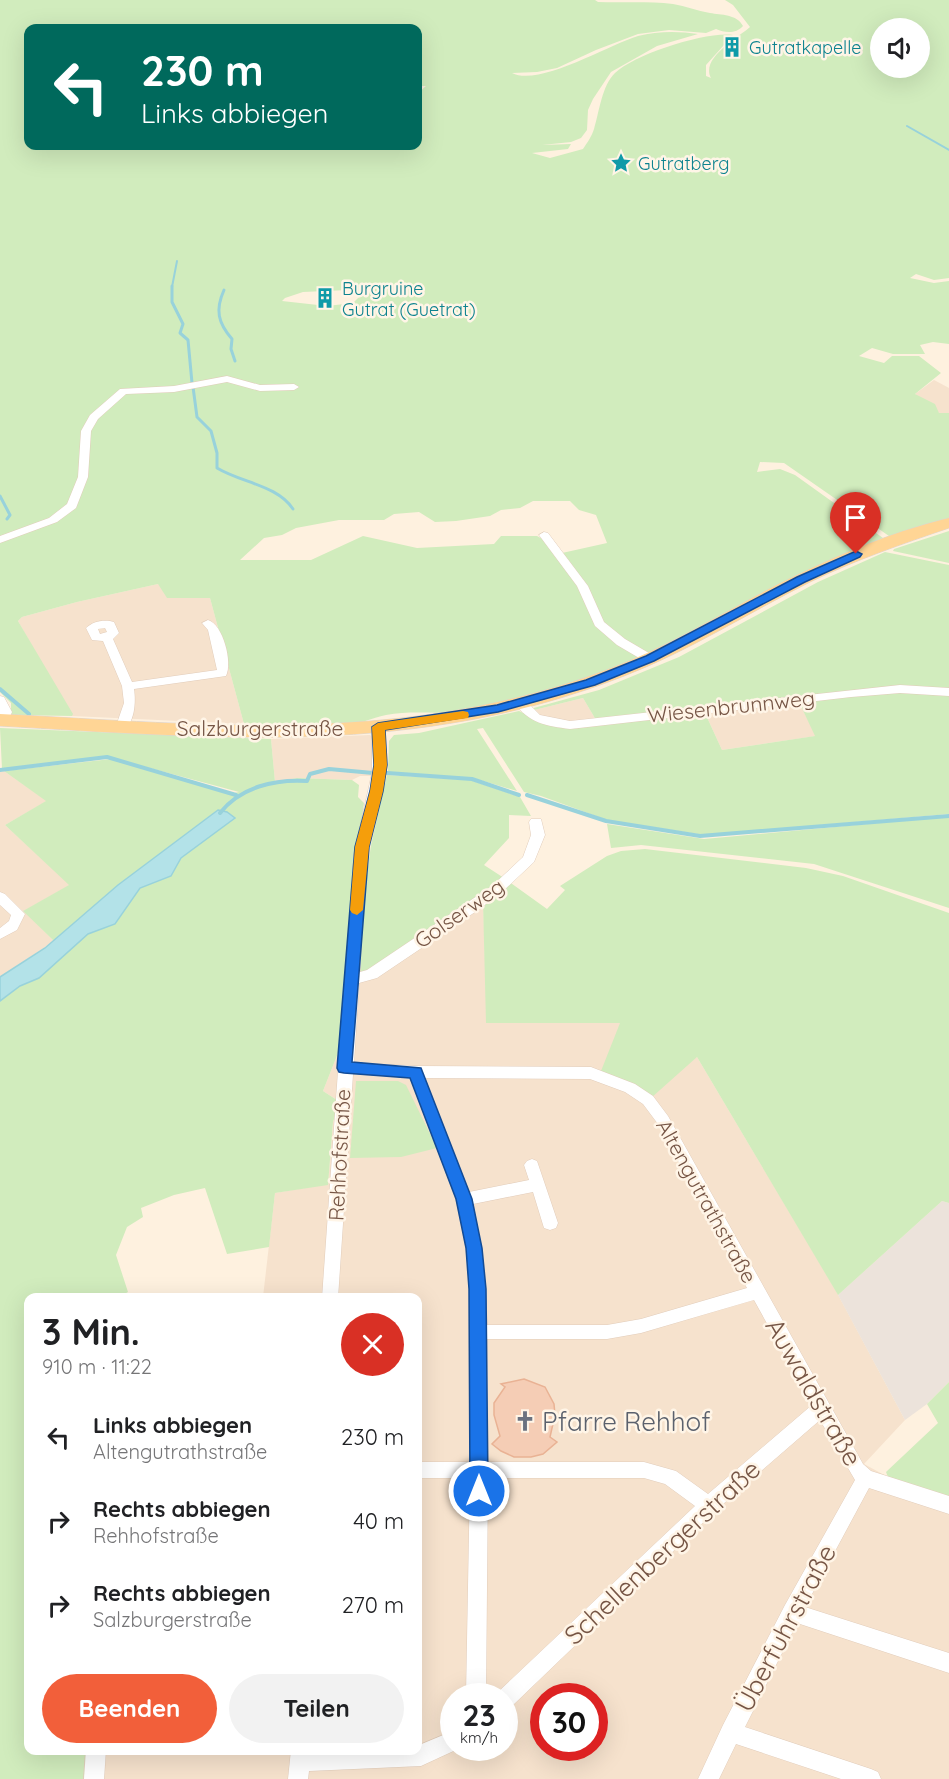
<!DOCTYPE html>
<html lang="de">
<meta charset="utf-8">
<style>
body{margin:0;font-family:Quicksand,sans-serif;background:#f2f2f2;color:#202124;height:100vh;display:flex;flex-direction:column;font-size:22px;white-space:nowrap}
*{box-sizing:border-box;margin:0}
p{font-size:20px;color:#757577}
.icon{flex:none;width:33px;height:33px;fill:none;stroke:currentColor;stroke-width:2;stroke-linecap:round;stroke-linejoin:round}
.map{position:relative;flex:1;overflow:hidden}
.drawer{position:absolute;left:24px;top:1293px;width:398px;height:462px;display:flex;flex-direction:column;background:#fff;border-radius:12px;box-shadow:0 6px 24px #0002}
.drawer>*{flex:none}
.guide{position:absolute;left:24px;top:24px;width:398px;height:126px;border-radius:12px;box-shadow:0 6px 24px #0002;background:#00695c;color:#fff;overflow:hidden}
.fabs{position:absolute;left:870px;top:18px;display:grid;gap:12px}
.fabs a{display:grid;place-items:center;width:60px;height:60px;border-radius:50%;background:#fff;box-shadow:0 6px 24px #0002;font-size:30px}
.speed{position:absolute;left:440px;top:1683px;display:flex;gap:12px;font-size:30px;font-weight:700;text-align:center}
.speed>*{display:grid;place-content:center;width:78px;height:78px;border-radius:50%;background:#fff;box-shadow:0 6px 24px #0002;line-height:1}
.speed small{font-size:15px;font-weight:400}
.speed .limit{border:9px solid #d22;background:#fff;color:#111}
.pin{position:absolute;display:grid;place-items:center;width:51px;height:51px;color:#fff;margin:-62px -26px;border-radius:50% 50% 50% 0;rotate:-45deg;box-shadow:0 0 6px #0007}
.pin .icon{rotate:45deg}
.me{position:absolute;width:66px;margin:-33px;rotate:0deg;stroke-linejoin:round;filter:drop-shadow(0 0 4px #0008)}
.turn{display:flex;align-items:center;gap:21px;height:126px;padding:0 18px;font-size:27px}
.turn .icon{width:78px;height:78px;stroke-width:2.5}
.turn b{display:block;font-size:42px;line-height:51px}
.round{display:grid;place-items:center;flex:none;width:63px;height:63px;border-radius:32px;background:#f2f2f2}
.headline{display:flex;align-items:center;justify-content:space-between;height:102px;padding:0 18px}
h1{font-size:36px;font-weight:700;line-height:45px}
.button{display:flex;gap:12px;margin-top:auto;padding:12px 18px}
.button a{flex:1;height:69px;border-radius:36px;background:#f25f3a;color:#fff;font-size:24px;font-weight:700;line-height:69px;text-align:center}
.button a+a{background:#f2f2f2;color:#202124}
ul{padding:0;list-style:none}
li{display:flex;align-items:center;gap:18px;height:84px;padding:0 18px}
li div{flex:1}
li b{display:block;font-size:22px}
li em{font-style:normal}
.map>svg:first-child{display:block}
</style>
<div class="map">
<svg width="949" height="1779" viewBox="0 0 949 1779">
<rect width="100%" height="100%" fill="#fef1df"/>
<g fill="#f6e2cd" fill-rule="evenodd">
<path d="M934,380L949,388V413H939L915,394Z"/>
<path d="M158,584L200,598H210L244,724L72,716L18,621L22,617L77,602Z"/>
<path d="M583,698L596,720L558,723L530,711Z"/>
<path d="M799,702L816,736L722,750L705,713Z"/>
<path d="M370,735L373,738L375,776H360L352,780L297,778L275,782L271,739Z"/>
<path d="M4,771L47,801L5,825L70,885L24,911L54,941L0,977V772Z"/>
<path d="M483,896L487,1023H621L620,1078L632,1084L697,1057L835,1289L905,1420L864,1464L888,1477L949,1497V1779H86L88,1751L417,1750V1298L263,1297L275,1193L328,1184L333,1122L340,1102L323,1091L340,1048L345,970H358ZM453,1696H504V1748H453ZM543,1696H594V1748H543Z"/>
</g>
<path fill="#ece3db" d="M942,1201L949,1203V1382L927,1404L905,1420L838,1295Z"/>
<g fill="#d1ecbd" fill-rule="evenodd">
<path d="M0,0H595L598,2C623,3 648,1 673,4C686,6 697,11 710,13C721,15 737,14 743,26C736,34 725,33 716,29L706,33L669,30L638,34L596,50L557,68L537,72L512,73C539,87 608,45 638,36C657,31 679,31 698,34L657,46L611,72L593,99L588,110L587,130L581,138L571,142L542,145L571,144L568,149L532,153L550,158L583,149C587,143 592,136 594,129C599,113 602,85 615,73C635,54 707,31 733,35L706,65V76L711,78C700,58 739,37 750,27L733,5L725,0H949V278L934,280L916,274L910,278L934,283L949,281V344L933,342L920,345L925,354H893L872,348L859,356L884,363L892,356H919L941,373L915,394L935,404L939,413H949V520L896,536H889L784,463L760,462L757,472L780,469L795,475L883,538L790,581L654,652L648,653L612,633L602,622L587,590L562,553L607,543L596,515L579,510L570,501H533L520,508L501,510L490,516L456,521L435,522L419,512L394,514L384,520H339L296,528L282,535L264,538L240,560H311L363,536L417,548L494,544L501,536H537L546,541L580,585L589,611L599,627L605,634L639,656V659C587,681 519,704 464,711C438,715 412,710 386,715C368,718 347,732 329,723L244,724L210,598H167L158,584L77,602L22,617L18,621L73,714L72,716L11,715V703L0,692ZM28,28H417V86H426L417,94V146H28ZM880,28H920V68H880ZM348,290L363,293L353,303L327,306L282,301L285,298L303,292Z"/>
<path d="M949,531V563L893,551L894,549Z"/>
<path d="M885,552L949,565V689L933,688L596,720L583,698L530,711V709L599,690L679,657L818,582Z"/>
<path d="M901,691L949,694V814L704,835L607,820L541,796L524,792L483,728L477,729L517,791L470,777L455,778L388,772L389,741L394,735L419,733L519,711L547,724L705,713L722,750L815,736L799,702Z"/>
<path d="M0,728L271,739L275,782L297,778L352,780L359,785L358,797L364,803L350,905L340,1048L323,1091L340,1102L333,1122L328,1185L275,1193L269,1247L227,1254L205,1188L174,1195L141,1208L143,1217L127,1227L116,1255L128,1292L117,1298H28V1750L88,1751L86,1779H0V1001L20,986L39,978L87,934L115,924L140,888L171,876L181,858L235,818L118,885L54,941L23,911L69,885L5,825L46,801L4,771L111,759L234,793L239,792L105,756L2,769Z"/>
<path d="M387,775L470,780L520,797L531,816L509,815V838L484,865L504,878L369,972L361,973L358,970L363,904L371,845Z"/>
<path d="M932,818H949V908L814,864L641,845L611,848L607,824L704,839Z"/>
<path d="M645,849L806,868L843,876L949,913V1203L942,1201L838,1295L697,1057L651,1098L632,1084L601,1071L620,1023H486L483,902L508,881L547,909L565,890L560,886L607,856L621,851Z"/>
<path d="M356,1081H398L406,1085L437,1148L401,1157L350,1158Z"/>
<path d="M949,1382V1497L888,1477L886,1472L938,1423L927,1404Z"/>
</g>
<path fill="#b3e2e8" stroke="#98d2db" stroke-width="1.5" d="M218,810L227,812L235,818L181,858L171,876L140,888L115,924L88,934L39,978L20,986L0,1001V977L45,948L118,885Z"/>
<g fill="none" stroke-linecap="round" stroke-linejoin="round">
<g stroke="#98d2db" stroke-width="2">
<path d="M907,126L949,150"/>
<path d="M172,287L177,261"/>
</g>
<g stroke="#98d2db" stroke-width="3">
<path d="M172,286V302L183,324L180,333L188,340L192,383"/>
<path d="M224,290C215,310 218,323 232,339L231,349L235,361"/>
<path d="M193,387L197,417L211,431L217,453V468C242,483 277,485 293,509"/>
<path d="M0,496L10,515L7,519"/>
</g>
<g stroke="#98d2db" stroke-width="4">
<path d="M0,689L29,714"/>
<path d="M0,770L107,757L236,795"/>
<path d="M387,773L472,779L519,795"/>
<path d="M527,795L606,821L700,836L949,816"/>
<path d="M220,813C240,787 275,779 307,781L310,774L329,769L373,773"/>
</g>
</g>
<path fill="#f5cdb5" stroke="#e9b294" stroke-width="1.5" d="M524,1379L545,1387L554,1404L555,1415L550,1437L557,1442L543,1454L531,1457H514L501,1451L492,1444L500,1436L494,1415V1403L505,1387L501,1384Z"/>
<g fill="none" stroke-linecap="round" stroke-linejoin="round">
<g stroke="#e2cdbb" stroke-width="1">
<g id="minor">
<path d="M227,376L260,385L294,384L299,387L294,390L260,391L227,382L174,392L126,394L98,419L91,431L88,477L76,508L57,522L0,543V536L49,518L67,504L78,477L81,431L90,415L120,389L174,386Z"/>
<path d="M544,532L548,533L588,586L604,622L625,639L654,656L656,659L654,662H646L617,645L595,626L577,586L539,535Z"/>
<path d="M208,620C223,624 233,663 226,676L134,689C136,701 135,725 122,730L118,729L116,726L124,703L122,686L103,641L92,640L86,628C93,621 105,619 114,622L119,633L113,639L132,682L217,670L208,630L202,623ZM105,628L107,632L100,634L98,629Z"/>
<path d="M900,685L949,688V696L900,693L851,697L570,729C547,726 528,723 515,703L517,700H525L540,715L570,721Z"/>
<path d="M0,696L4,697L12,712L7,723H0Z"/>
<path d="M378,723L384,727C388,773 376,803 368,846C362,887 362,931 360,972L367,970L492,886L523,857L531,835L529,822L531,819H541L545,835L534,862L502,892L478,910L377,978L359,983L354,1063L415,1066L591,1067L635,1084L653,1096L668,1116L863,1464L871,1471L949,1496V1514L869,1488L805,1607L949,1653V1673L797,1623L745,1727L871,1769L878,1772L881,1779H841L736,1744L719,1779H698L723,1725L785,1605L855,1480L820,1420L715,1511L511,1707L504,1710V1696H496L497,1693L695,1506L665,1484L644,1478H488L486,1696H466L470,1478H417V1462H470V1289L466,1248L456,1199L410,1077L353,1074L338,1298H322L338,1071L337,1068L339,1064L354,854L372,773V727ZM425,1078L590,1079L625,1092L643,1104L658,1124L747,1288L641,1319L607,1325H487C486,1283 481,1244 473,1204L533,1192L544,1228L550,1230L556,1228L558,1223L537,1161L532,1159L527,1161L524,1165L529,1180L469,1192ZM754,1300L812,1405L708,1494L676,1471L644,1462H488L487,1339H607L641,1333Z"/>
<path d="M0,892L5,894L25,914L17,930L0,939V928L9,921L11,915L0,905Z"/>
<path d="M453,1731V1748H460L421,1766L309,1771L308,1779H288L291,1750H417V1746Z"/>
<path d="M86,1750H106L104,1779H84Z"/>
</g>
</g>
<g stroke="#ded6d2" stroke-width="1">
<path id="primary" d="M949,518V528C902,544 855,560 810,582C748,613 689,651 624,676C415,758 217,738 0,726V714C211,725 406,746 609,669C665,648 716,617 769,589C826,560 887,533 949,518Z"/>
</g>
<use href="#minor" fill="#fff" fill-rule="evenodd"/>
<use href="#primary" fill="#ffd595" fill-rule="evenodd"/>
</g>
<path fill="#1a73e8" stroke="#114b97" stroke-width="1.5" d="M856,551L862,554L860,557L805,582L654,661L595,685L498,712L385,730L387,765L383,791L369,847L352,1062L421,1068L472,1199L482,1248L486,1289L488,1491L485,1497L479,1500L473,1497L470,1491L469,1289L466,1248L456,1199L410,1078L344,1073L339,1072L337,1068L355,847L370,791L374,765L372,727L378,723L497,705L586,680L646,656L797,577Z"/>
<path fill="#f59e0b" d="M463,711L468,712L469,715L468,718L385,730L387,765L383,791L369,847L363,910L357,915L352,913L350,910L355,847L370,791L374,765L372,727L378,723Z"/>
<defs>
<g id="building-bare" transform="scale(1.62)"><path d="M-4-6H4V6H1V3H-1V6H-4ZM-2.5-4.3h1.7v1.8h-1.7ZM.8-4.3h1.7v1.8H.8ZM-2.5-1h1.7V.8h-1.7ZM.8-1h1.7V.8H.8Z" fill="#0f9aa8" stroke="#fff5e7" stroke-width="2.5" paint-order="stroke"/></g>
<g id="sight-bare" transform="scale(1.62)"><path d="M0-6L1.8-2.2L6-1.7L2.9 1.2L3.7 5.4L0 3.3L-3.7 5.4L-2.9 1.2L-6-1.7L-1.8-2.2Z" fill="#0f9aa8" stroke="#fff5e7" stroke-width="2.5" paint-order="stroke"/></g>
<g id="church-bare" transform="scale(1.62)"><path d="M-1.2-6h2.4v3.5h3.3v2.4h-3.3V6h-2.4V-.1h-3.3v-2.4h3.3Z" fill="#6b7280" stroke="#fff5e7" stroke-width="2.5" paint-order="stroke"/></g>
</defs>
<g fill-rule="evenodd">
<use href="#building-bare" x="732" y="47"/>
<use href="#sight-bare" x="621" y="163"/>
<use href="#building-bare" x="325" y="298"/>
<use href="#church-bare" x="525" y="1421"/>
</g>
<g text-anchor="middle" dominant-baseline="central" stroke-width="5" stroke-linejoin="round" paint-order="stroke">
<g font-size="18" fill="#0d838f" stroke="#fff5e7" text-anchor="start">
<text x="749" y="47">Gutratkapelle</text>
<text x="638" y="163">Gutratberg</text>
<text x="342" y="288">Burgruine<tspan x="342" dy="21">Gutrat (Guetrat)</tspan></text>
</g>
<g font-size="21" fill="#765545" stroke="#fff5e7">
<text transform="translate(731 706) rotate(-6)">Wiesenbrunnweg</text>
<text x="260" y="728">Salzburgerstraße</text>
<text transform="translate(459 913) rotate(-35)">Golserweg</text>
<text transform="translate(339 1155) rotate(-87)">Rehhofstraße</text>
<text transform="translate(707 1201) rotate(61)">Altengutrathstraße</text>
</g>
<g font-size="26" fill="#765545" stroke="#fff5e7">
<text transform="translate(814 1392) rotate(60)">Auwaldstraße</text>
<text transform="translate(662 1552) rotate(-43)">Schellenbergerstraße</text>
<text transform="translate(785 1628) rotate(-62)">Überfuhrstraße</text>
</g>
<g font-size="26" fill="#5b616d" stroke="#fff5e7" text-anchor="start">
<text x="542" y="1421">Pfarre Rehhof</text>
</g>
</g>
</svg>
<div class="fabs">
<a><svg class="icon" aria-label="sound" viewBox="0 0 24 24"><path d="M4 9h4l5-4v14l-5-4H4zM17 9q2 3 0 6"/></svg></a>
</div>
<div class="speed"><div>23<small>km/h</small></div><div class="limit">30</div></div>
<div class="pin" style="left:856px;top:554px;background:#d93025"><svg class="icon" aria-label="arrive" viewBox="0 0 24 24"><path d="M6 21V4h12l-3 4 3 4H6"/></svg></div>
<svg class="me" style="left:479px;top:1491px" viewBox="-20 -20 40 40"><circle r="17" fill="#1a73e8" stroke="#fff" stroke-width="3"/><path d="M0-11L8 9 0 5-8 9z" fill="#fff"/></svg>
<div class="guide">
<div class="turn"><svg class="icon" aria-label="left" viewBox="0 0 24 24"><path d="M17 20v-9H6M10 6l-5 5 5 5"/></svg><div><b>230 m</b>Links abbiegen</div></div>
</div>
<section class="drawer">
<div class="headline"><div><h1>3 Min.</h1><p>910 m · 11:22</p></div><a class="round" style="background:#d93025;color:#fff"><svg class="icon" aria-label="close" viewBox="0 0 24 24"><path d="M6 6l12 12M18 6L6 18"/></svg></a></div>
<ul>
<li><svg class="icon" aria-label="left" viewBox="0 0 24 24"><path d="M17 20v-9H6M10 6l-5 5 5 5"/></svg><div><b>Links abbiegen</b><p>Altengutrathstraße</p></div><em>230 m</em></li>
<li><svg class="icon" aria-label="right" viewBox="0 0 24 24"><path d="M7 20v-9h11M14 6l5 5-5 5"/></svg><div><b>Rechts abbiegen</b><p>Rehhofstraße</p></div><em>40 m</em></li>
<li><svg class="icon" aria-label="right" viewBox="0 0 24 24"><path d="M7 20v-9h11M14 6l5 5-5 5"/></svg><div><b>Rechts abbiegen</b><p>Salzburgerstraße</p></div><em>270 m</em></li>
</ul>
<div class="button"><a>Beenden</a><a>Teilen</a></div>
</section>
</div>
